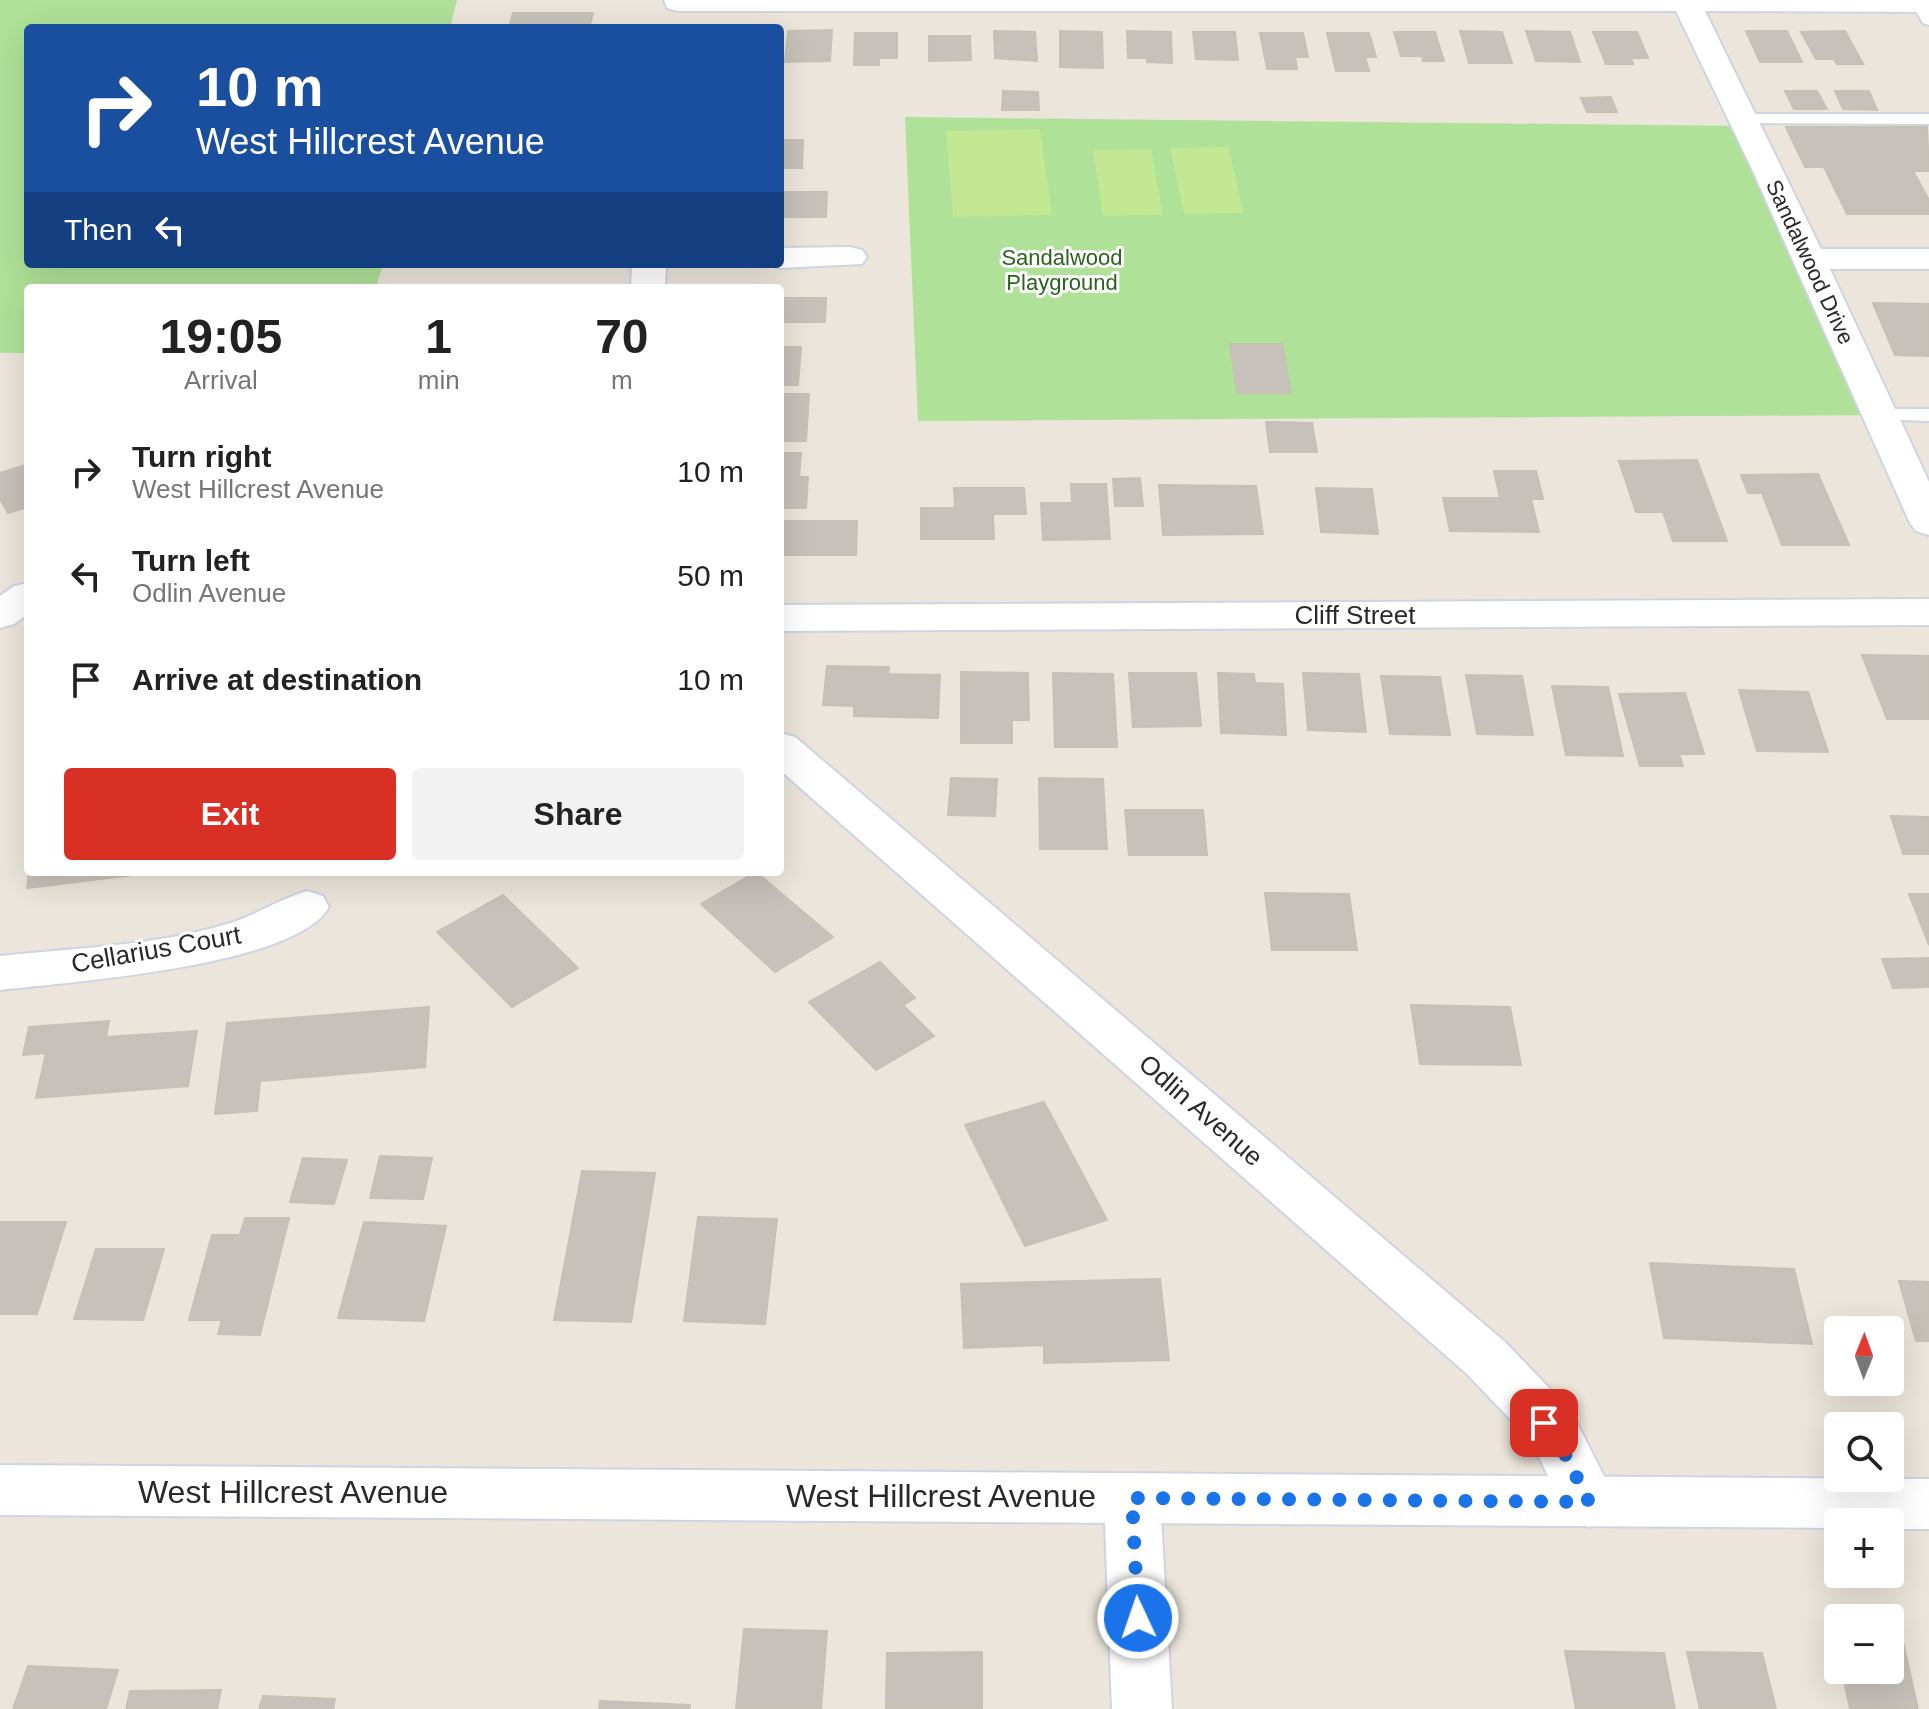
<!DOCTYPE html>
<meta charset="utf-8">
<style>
body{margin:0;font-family:Arial,sans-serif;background:#f2f2f2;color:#222;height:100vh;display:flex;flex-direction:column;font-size:30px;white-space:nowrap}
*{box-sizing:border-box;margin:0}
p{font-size:26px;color:#767676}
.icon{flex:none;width:44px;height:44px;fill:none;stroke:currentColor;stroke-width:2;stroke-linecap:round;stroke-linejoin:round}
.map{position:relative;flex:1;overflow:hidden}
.panel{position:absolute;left:24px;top:284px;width:760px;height:592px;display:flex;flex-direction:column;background:#fff;border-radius:8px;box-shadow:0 8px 32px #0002}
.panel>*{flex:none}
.banner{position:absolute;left:24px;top:24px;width:760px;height:244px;border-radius:8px;box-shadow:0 8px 32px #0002;background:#1a4fa0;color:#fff;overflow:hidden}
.needle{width:52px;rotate:1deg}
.buttons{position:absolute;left:1824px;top:1316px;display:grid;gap:16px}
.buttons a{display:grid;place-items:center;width:80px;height:80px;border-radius:8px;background:#fff;box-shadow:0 8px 32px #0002;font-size:40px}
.pin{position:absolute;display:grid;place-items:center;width:68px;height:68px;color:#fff;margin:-34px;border-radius:16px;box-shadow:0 4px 12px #0006}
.me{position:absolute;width:88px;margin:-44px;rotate:357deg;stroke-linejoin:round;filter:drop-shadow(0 0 6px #0008)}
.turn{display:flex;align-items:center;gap:28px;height:168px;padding:0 40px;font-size:36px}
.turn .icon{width:104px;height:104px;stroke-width:2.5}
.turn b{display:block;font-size:56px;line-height:68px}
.then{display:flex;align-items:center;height:76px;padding:0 40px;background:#0003;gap:16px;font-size:30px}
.eta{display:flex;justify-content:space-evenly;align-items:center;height:136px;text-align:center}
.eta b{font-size:48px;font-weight:700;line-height:56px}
.button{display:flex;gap:16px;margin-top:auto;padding:16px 40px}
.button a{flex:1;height:92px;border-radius:8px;background:#d93025;color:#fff;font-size:32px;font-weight:700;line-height:92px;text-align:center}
.button a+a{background:#f2f2f2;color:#222}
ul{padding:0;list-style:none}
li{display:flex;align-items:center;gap:24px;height:104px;padding:0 40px}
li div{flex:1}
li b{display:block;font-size:30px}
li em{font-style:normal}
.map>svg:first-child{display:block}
</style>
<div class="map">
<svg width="1929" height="1709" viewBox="0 0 1929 1709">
<rect width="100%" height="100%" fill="#ebe5db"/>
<g fill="#afe198">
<path d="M0,0H457L451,23L461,28H28V264H383L376,288H28V353H0Z"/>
<path d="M905,117L1747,126L1880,415L918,421Z"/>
</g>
<g fill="#c3e894">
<path d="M1040,129L1052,215L953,217L946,131Z"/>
<path d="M1229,147L1243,213L1184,214L1170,148Z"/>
<path d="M1151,149L1163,215L1103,216L1093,150Z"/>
</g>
<g fill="#c7c1bb" stroke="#c6c0b5" stroke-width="2">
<path d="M513,13H593L589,28H509Z"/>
<path d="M832,30L830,61L785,62L788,31Z"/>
<path d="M994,31L1035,32L1037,61L995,58Z"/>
<path d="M1060,31L1102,32L1103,68L1060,67Z"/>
<path d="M1127,31L1171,32L1172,63L1147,62V58H1128Z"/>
<path d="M1460,31L1502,32L1512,63H1469Z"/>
<path d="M1526,31L1570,32L1580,62L1536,61Z"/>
<path d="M1746,31H1787L1802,62H1760Z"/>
<path d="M1845,31L1863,64H1837L1834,59H1816L1801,32Z"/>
<path d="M1193,32H1235L1238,60L1196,59Z"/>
<path d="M1394,32H1435L1444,61H1423L1422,56H1401Z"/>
<path d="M1593,32H1637L1648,58H1631L1633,64H1606Z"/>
<path d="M855,33H897V58H879V65H854Z"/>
<path d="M1260,33H1303L1308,57H1295L1297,69H1267Z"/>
<path d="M1327,33H1369L1376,57H1365L1369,71H1336Z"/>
<path d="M929,36H970L971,60L929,61Z"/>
<path d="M1003,91L1038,92L1039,110H1002Z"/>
<path d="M1785,91H1817L1827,109H1794Z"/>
<path d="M1835,91H1869L1877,110L1843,109Z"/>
<path d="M1611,97L1617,112H1587L1581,98Z"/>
<path d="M1786,127H1927L1929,171H1913L1929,200V214H1847L1824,167H1805Z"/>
<path d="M780,140H803L802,168H780Z"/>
<path d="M780,192H827L826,217H780Z"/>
<path d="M780,298H826L825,322H780Z"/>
<path d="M1873,303L1929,304V356L1895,355Z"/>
<path d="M1230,344H1282L1291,393H1237Z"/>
<path d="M780,347H801L798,385H780Z"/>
<path d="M780,394H809L806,441H780Z"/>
<path d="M1266,422L1312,423L1317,452H1270Z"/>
<path d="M780,453H801L799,477H808L806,508H780Z"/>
<path d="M1697,460L1727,541H1673L1663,512H1636L1619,461Z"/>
<path d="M28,464V507L8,513L0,499V473Z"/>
<path d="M1494,471H1536L1543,499H1531L1539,532L1450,531L1443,498H1500Z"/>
<path d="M1818,474L1849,545H1782L1762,493H1748L1741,475Z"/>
<path d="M1140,478L1143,506H1115L1113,479Z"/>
<path d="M1071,484H1106L1110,539L1043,540L1041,503H1072Z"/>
<path d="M1159,485L1256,486L1263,534L1163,535Z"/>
<path d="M954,488H1024L1026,514H993L994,539H921V508H955Z"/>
<path d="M1316,488L1372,489L1378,534L1321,532Z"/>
<path d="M780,521H857L856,555H780Z"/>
<path d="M1862,655L1929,656V719H1887Z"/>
<path d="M827,666L889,667L888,674L940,675L938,718L854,716V706L823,705Z"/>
<path d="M961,672L1028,673L1029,720H1012V743H961Z"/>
<path d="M1053,673L1113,674L1117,747H1055Z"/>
<path d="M1129,673H1196L1201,726L1133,727Z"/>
<path d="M1218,673L1254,674L1255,683L1283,684L1286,735L1221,733Z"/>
<path d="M1303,673L1359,674L1366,732L1308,730Z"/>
<path d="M1466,675L1522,676L1533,735L1477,734Z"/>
<path d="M1381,676L1440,677L1450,735L1390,734Z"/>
<path d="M1552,686L1608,687L1623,756L1566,755Z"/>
<path d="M1739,690L1808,692L1828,752L1757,751Z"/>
<path d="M1685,693L1704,754H1679L1683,766H1640L1619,694Z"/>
<path d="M951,778L997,779L995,816L948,815Z"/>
<path d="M1039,778L1103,779L1107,849H1040Z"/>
<path d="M1125,810H1203L1207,855H1129Z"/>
<path d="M1891,816L1929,817V854H1903Z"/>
<path d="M29,872H157L27,888Z"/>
<path d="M756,872L833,937L775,972L701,904Z"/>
<path d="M1265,893L1349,894L1357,950H1272Z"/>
<path d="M1909,894H1929V945Z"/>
<path d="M503,895L578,968L512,1007L437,932Z"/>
<path d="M1928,958L1929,987L1893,988L1882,959Z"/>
<path d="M880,962L915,998L903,1005L934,1036L876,1070L809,1002Z"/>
<path d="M1411,1005L1510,1007L1521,1065L1420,1064Z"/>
<path d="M429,1007L425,1067L260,1081L257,1111L215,1114L227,1023Z"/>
<path d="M109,1021L106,1037L197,1031L188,1086L36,1098L46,1053L23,1055L29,1027Z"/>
<path d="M1044,1102L1107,1220L1025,1246L965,1125Z"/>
<path d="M380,1156L432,1158L423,1199L370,1198Z"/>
<path d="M303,1158L347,1160L334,1204L290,1202Z"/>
<path d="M582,1171L655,1173L631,1322L554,1320Z"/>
<path d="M698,1217L777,1219L765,1324L684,1321Z"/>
<path d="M245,1218H289L260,1335L218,1334L222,1320H189L212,1235H240Z"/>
<path d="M0,1222H66L37,1314H0Z"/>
<path d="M364,1222L446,1226L424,1321L338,1318Z"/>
<path d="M96,1249H164L143,1320L74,1319Z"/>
<path d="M1650,1263L1794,1269L1812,1344L1664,1338Z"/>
<path d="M1160,1279L1169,1360L1044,1363V1345L964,1348L961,1284Z"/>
<path d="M1899,1281L1929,1282V1341H1916Z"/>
<path d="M744,1629L827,1631L821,1709H736Z"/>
<path d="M1890,1641L1903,1642L1918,1709H1850L1842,1670H1890Z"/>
<path d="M1565,1651L1664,1653L1675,1709H1576Z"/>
<path d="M982,1652V1709H886L887,1653Z"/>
<path d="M1687,1652L1762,1653L1776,1709H1700Z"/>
<path d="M28,1666L118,1670L106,1709H13Z"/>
<path d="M221,1690L217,1709H126L130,1691Z"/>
<path d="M263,1696L335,1699L333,1709H259Z"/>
<path d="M600,1701L690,1705L689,1709H599Z"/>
</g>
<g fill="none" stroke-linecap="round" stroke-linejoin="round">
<g stroke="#d0d3e2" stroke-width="4">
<g id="lane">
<path d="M1913,0H1925L1929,7V25L1923,23L1911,3Z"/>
<path d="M1744,114H1929V124L1738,123L1736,119Z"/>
<path d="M1880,409H1929V421L1873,419L1870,415L1873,411Z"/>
</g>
</g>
<g stroke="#d0d3e2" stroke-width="4">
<g id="street">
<path d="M664,0H1929V12L1705,11L1821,249H1929V269H1830L1929,482V535L1916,531L1910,523L1752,169L1676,11H677L667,8Z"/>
<path d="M850,247L862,250L867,257L862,264L780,268L768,264H780V248Z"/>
<path d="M632,264H666L665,288H631Z"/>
<path d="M28,583V614L14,624L0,628V596L14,586Z"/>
<path d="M1929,599V625L780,631V605Z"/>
<path d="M780,733L795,737L1505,1342L1549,1388L1578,1425L1617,1502L1609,1520L1589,1527L1569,1520L1540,1459L1511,1420L1467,1374L780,770Z"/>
<path d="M307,891L323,896L329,907C295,967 68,982 0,990V956C75,948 154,946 227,924C255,916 279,899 307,891Z"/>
<path d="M1132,1473L1152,1480L1160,1498L1172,1709H1112L1104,1498L1112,1480Z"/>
</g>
</g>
<g stroke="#d0d3e2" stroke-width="4">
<path id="secondary" d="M0,1465L1929,1479V1529H1890V1522H1838V1528L0,1515Z"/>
</g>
<use href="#lane" fill="#fff" fill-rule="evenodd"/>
<use href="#street" fill="#fff" fill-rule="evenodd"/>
<use href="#secondary" fill="#fff" fill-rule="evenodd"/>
</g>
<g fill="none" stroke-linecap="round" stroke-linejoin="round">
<path stroke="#1a73e8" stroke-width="14" stroke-dasharray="0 25.2" d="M1138,1618L1132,1498L1589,1502L1559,1442L1544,1423"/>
</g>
<g text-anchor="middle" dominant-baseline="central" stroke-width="6" stroke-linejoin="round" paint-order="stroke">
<g font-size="22" fill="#29641b" stroke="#fff">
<text x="1062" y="257">Sandalwood<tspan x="1062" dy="25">Playground</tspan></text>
</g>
<g font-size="22" fill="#292929" stroke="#fff">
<text transform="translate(1810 262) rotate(65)">Sandalwood Drive</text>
</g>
<g font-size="26" fill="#292929" stroke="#fff">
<text x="1355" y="615">Cliff Street</text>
<text transform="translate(156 949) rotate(-10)">Cellarius Court</text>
<text transform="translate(1201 1110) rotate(41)">Odlin Avenue</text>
</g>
<g font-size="32" fill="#292929" stroke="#fff">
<text x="293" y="1492">West Hillcrest Avenue</text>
<text x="941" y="1496">West Hillcrest Avenue</text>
</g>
</g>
</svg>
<div class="buttons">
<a><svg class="needle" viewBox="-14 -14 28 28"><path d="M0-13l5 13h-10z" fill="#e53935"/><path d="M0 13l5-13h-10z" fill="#767676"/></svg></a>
<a><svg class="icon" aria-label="search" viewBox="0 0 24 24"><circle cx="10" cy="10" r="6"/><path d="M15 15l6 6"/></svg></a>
<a>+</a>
<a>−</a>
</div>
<div class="pin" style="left:1544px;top:1423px;background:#d93025"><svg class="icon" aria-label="arrive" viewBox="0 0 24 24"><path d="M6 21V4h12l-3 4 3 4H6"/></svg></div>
<svg class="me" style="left:1138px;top:1618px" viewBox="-20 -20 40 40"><circle r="17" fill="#1a73e8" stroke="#fff" stroke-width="3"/><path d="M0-11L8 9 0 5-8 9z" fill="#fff"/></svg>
<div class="banner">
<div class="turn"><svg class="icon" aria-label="right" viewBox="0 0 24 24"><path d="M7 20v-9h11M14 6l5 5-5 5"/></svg><div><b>10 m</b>West Hillcrest Avenue</div></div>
<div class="then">Then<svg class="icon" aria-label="left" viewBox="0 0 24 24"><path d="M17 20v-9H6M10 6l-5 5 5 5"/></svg></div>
</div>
<section class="panel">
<div class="eta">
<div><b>19:05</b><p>Arrival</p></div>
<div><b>1</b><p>min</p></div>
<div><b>70</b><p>m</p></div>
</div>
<ul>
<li><svg class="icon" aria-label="right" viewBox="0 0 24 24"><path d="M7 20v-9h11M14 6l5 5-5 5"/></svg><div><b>Turn right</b><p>West Hillcrest Avenue</p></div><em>10 m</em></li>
<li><svg class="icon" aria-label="left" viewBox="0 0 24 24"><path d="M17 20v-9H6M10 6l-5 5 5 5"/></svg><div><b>Turn left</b><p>Odlin Avenue</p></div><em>50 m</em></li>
<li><svg class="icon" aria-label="arrive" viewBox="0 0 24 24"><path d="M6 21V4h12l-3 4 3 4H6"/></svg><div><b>Arrive at destination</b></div><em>10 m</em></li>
</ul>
<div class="button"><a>Exit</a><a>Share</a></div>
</section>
</div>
